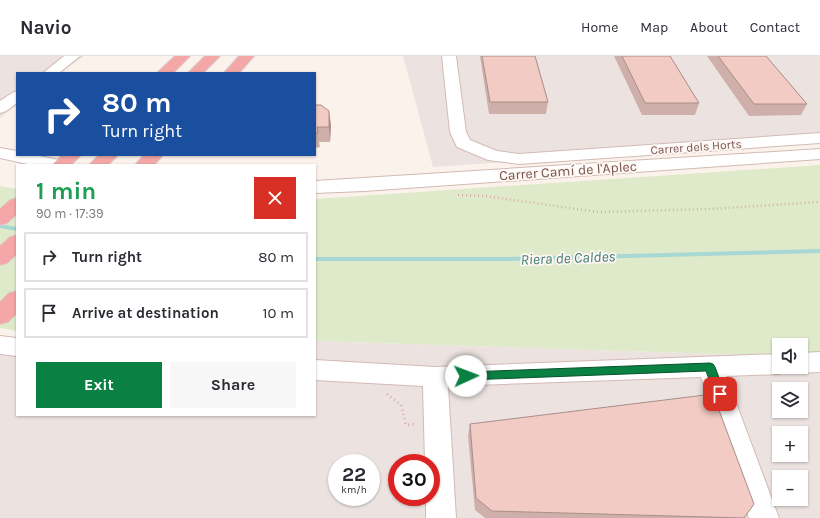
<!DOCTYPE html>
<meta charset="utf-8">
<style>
body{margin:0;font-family:Karla,sans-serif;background:#f7f7f7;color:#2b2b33;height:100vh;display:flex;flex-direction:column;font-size:15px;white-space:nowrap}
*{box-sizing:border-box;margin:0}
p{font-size:13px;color:#7c7c81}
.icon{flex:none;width:22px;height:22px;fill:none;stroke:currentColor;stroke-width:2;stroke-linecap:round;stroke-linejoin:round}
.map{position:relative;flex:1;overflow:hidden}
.sheet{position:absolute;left:16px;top:108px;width:300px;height:252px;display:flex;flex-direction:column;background:#fff;border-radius:0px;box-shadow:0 1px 3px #0004}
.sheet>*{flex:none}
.guide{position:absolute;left:16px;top:16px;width:300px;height:84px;border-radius:0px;box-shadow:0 1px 3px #0004;background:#1a4fa0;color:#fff;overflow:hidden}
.tools{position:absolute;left:772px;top:282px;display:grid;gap:8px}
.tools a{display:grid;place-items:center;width:36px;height:36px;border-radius:0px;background:#fff;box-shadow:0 1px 3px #0004;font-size:20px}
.speed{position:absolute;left:328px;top:398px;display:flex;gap:8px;font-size:20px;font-weight:700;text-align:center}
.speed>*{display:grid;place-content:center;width:52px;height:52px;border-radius:50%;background:#fff;box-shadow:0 1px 3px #0004;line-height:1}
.speed small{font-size:10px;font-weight:400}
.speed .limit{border:6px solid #d22;background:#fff;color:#111}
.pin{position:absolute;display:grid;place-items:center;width:34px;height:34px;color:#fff;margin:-17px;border-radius:8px;box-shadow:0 2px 6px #0006}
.me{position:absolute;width:44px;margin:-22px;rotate:88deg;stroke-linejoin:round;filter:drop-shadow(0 0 3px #0008)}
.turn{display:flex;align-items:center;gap:14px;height:84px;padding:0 20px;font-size:18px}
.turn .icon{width:52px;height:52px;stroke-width:2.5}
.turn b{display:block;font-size:28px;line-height:34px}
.round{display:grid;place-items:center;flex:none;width:42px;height:42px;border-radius:0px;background:#f7f7f7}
.overview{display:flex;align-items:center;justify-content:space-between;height:68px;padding:0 20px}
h1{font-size:24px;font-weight:700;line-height:30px;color:#1e9e55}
.action{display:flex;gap:8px;margin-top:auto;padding:8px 20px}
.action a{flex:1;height:46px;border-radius:0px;background:#0b8043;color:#fff;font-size:16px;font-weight:700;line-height:46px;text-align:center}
.action a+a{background:#f7f7f7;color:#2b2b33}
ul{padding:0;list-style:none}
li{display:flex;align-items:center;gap:12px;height:50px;margin:0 8px 6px;padding:0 12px;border:2px solid #e1e1e2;border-radius:0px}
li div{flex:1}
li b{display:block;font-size:15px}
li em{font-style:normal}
header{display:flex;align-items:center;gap:24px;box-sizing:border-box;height:56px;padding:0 20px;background:#fff;border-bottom:1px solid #e1e1e2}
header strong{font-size:19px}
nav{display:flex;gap:22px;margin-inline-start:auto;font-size:14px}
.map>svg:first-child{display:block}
</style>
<header>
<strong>Navio</strong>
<nav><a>Home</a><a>Map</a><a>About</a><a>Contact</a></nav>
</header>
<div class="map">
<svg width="820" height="462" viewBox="0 0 820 462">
<rect width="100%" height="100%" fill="#fcf2ec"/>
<g fill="#ece3e1" fill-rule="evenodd">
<path d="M0,0H84L61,17H17V49L0,62Z"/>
<path d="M403,0H820V85L433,111Z"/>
<path d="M17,279V359H315V285L779,300V311H801L820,301V462H0V297ZM779,333H801V355H779ZM779,377H801V399H779ZM337,407H371V441H337ZM397,407H431V441H397ZM779,421H801V443H779Z"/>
</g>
<g fill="#dfeaca">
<path d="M820,109V301H801V289H779V300L315,285V143Z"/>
<path d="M0,130L17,133V275L0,272Z"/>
</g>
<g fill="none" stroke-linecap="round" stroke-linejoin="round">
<g fill="#a7d8d4" fill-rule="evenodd">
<path d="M0,168L17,171V175L0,172Z"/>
<path d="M820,193V197L508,205H315V201H508Z"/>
</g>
<g stroke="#d2bab4" stroke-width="2">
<g id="minor">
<path d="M64,0H80L59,17H43Z"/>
<path d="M442,0H456L466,76L470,84L497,95L519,98L820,77V87L519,108L488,104L457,91L450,76Z"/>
<path d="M17,35V47L6,55L0,57V45L12,37Z"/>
<path d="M0,92L17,95V99H35L63,105L66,109H32L0,102Z"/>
<path d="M820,93V103L364,135L315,137V125Z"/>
<path d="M0,280L17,282V300L0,298Z"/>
<path d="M820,296V316L801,317L792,314L791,311H801V297Z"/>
<path d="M779,298V311H790L788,315L779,318L726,320L779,462H749L701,321L448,330L456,462H426V441H431V407H425L423,330L315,324V304L435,311Z"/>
</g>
</g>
<g stroke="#d9cfcd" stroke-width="2">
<g id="highway">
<path d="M175,0H190L173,17H157Z"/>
<path d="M205,0H220L203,17H188Z"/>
<path d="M239,0H254L239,17H224Z"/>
<path d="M62,99H81L71,109H52Z"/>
<path d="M99,99H118L108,109H89Z"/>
<path d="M144,99H163L154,109H135Z"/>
<path d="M17,142V158L7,167L0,169V153L10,144Z"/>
<path d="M17,179V198L7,207L0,209V190L10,181Z"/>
<path d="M17,235V257L8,266L0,268V246L9,237Z"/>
</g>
</g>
<path stroke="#d7aea6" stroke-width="2.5" stroke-dasharray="1 3" stroke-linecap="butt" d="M458,139L485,140L598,156L709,153L820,146"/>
<path stroke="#d7aea6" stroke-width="3" stroke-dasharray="1 3.5" stroke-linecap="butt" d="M387,338L401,349L406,369L416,368"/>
<use href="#minor" fill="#fff" fill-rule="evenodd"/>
<use href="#highway" fill="#f4a7a6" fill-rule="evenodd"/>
</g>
<g fill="#cfafa9">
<path d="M480,0H535L548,46L546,58H489Z"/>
<path d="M614,0H670L699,47L695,59H642Z"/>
<path d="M707,0H766L807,48L801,59L749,60Z"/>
<path d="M315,49L331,69L330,86H319L320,91L315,92Z"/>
<path d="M470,368L754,448L744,462H485L475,454L468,380Z"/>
</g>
<path fill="#a98e89" d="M329,55L331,69L330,86L329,71Z"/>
<g fill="#f1cbc4" stroke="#a98e89">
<path d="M482,0H535L548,46H490Z"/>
<path d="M622,0H670L699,47H645Z"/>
<path d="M718,0H766L807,48H754Z"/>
<path d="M315,49H321L329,55V71H317L318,77H315Z"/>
<path d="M713,338L754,448L744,462L492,455L476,442L470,368Z"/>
</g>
<path fill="#0b8043" stroke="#07532c" d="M710,307L713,308L715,311L725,338L723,342L720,343L716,342L706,315L466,324L462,323L460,320L462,317L466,316Z"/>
<g text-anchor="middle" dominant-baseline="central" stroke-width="3.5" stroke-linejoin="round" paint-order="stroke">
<g font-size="12" fill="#78534e" stroke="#fff7f3">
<text transform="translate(696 91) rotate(-4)">Carrer dels Horts</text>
</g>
<g font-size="14" fill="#78534e" stroke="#fff7f3">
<text transform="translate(568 115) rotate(-4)">Carrer Camí de l'Aplec</text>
</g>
<g font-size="15" font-style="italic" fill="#427c77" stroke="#fff7f3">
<text transform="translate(568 202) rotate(-2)">Riera de Caldes</text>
</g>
</g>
</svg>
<div class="tools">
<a><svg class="icon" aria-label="sound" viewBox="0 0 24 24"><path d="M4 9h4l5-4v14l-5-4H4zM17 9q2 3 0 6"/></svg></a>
<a><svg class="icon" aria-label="layers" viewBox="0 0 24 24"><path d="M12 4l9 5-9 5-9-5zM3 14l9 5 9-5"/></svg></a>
<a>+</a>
<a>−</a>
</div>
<div class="speed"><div>22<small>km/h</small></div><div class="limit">30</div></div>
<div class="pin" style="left:720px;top:338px;background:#d93025"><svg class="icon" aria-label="arrive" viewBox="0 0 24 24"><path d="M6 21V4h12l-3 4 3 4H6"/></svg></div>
<svg class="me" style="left:466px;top:320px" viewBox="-20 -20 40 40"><circle r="19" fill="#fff"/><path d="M0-13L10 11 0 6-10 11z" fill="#0b8043"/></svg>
<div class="guide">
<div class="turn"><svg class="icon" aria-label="right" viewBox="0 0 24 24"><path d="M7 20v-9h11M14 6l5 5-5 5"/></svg><div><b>80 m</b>Turn right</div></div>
</div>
<section class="sheet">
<div class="overview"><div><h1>1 min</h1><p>90 m · 17:39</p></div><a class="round" style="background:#d93025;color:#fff"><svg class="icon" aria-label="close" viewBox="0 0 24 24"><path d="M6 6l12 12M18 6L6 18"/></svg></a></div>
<ul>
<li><svg class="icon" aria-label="right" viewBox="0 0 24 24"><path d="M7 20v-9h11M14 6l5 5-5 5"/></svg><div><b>Turn right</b></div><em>80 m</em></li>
<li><svg class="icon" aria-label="arrive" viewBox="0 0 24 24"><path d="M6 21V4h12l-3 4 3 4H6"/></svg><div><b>Arrive at destination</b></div><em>10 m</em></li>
</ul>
<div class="action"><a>Exit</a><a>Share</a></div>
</section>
</div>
